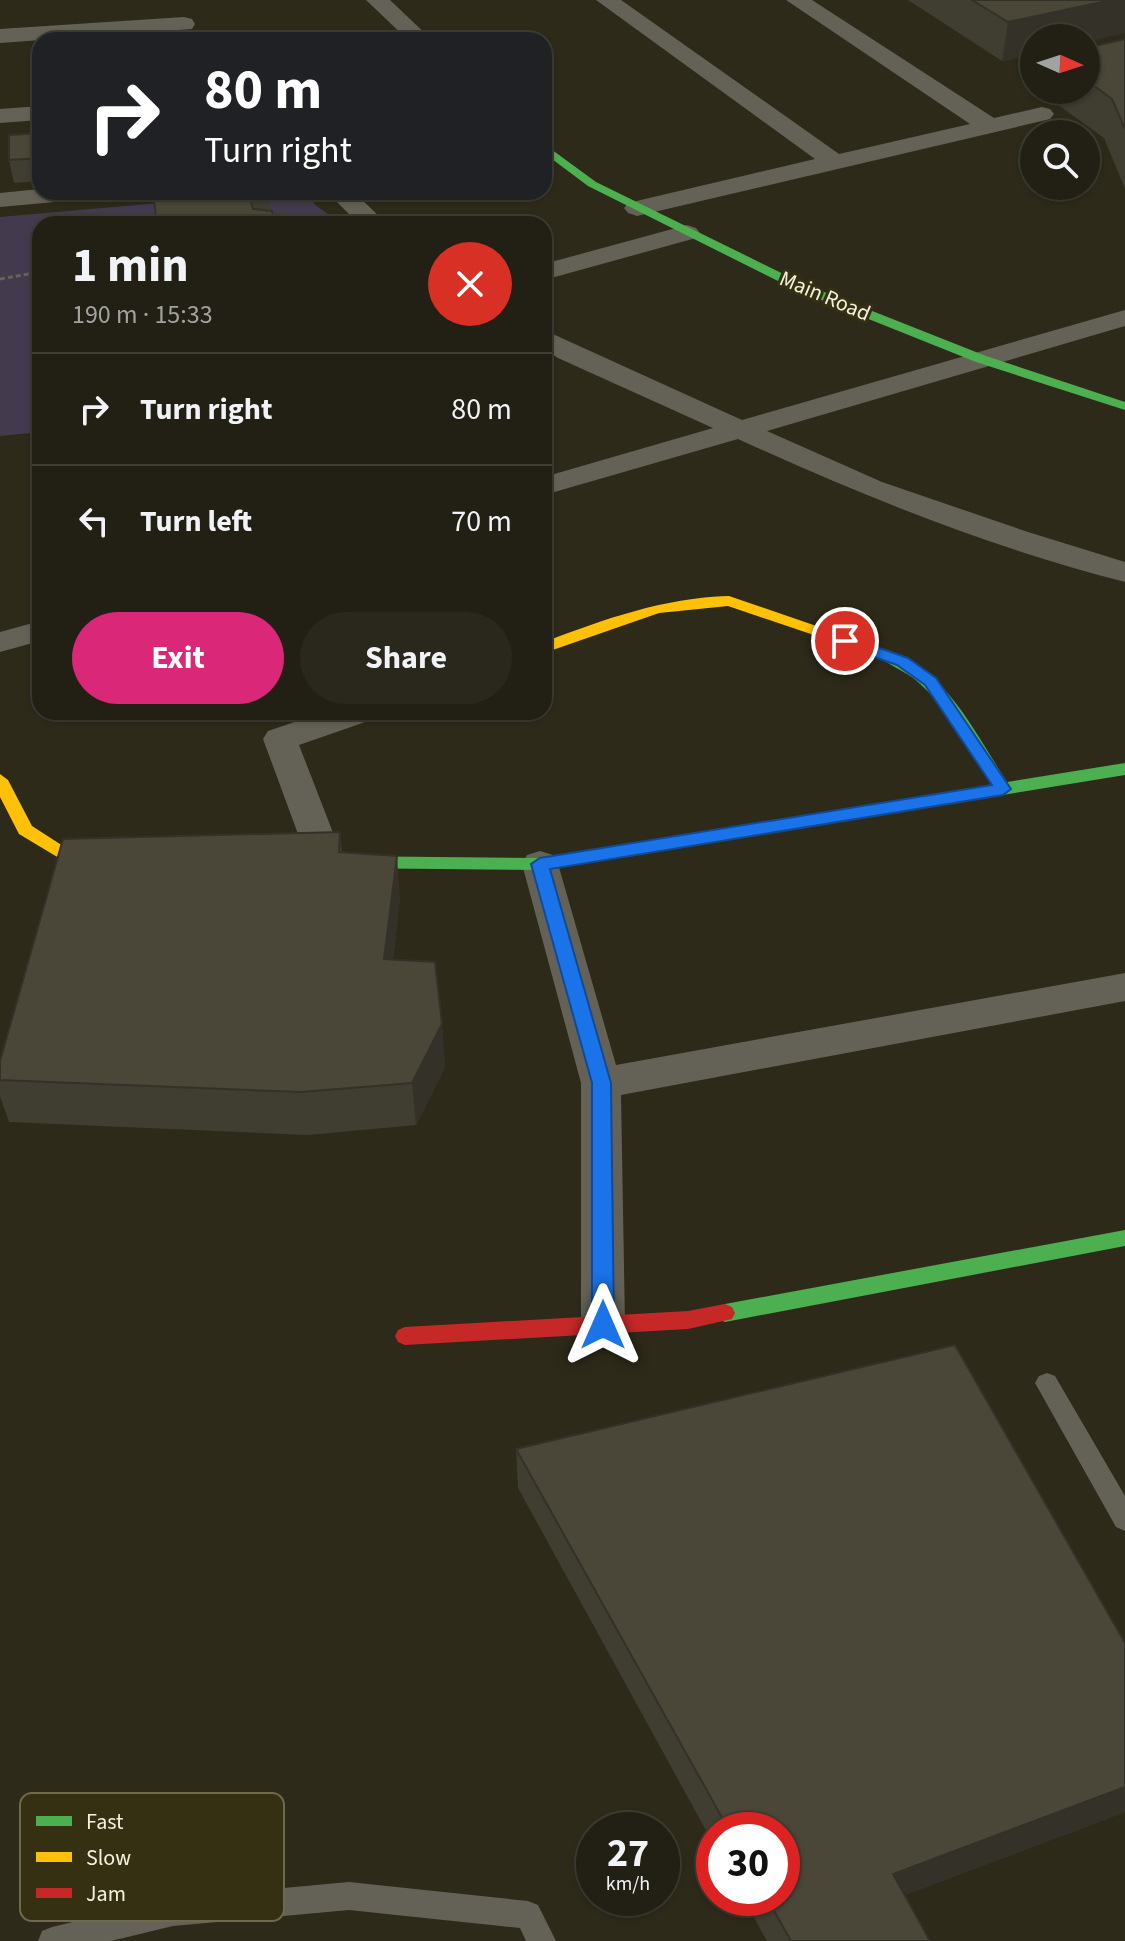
<!DOCTYPE html>
<meta charset="utf-8">
<style>
body{margin:0;font-family:"Source Sans 3",sans-serif;background:#2a281d;color:#f1f3f6;height:100vh;display:flex;flex-direction:column;font-size:30px;white-space:nowrap}
*{box-sizing:border-box;margin:0}
p{font-size:26px;color:#a2a3a0}
.icon{flex:none;width:44px;height:44px;fill:none;stroke:currentColor;stroke-width:2;stroke-linecap:round;stroke-linejoin:round}
.map{position:relative;flex:1;overflow:hidden}
.sheet{position:absolute;left:32px;top:216px;width:520px;height:504px;display:flex;flex-direction:column;background:#222014;border-radius:24px;box-shadow:0 2px 6px #0004,0 0 0 2px #3f3e34}
.sheet>*{flex:none}
.top-card{position:absolute;left:32px;top:32px;width:520px;height:168px;border-radius:24px;box-shadow:0 2px 6px #0004,0 0 0 2px #3f3e34;background:#202124;color:#fff;overflow:hidden}
.needle{width:52px;rotate:93deg}
.tools{position:absolute;left:1020px;top:24px;display:grid;gap:16px}
.tools a{display:grid;place-items:center;width:80px;height:80px;border-radius:50%;background:#222014;box-shadow:0 2px 6px #0004,0 0 0 2px #3f3e34;font-size:40px}
.speed{position:absolute;left:576px;top:1812px;display:flex;gap:16px;font-size:40px;font-weight:700;text-align:center}
.speed>*{display:grid;place-content:center;width:104px;height:104px;border-radius:50%;background:#222014;box-shadow:0 2px 6px #0004,0 0 0 2px #3f3e34;line-height:1}
.speed small{font-size:20px;font-weight:400}
.speed .limit{border:12px solid #d22;background:#fff;color:#111}
.pin{position:absolute;display:grid;place-items:center;width:68px;height:68px;color:#fff;margin:-34px;border:4px solid #fff;border-radius:50%;box-shadow:0 2px 8px #0007}
.me{position:absolute;width:88px;margin:-44px;rotate:0deg;stroke-linejoin:round;filter:drop-shadow(0 0 6px #0008)}
.turn{display:flex;align-items:center;gap:28px;height:168px;padding:0 40px;font-size:36px}
.turn .icon{width:104px;height:104px;stroke-width:2.5}
.turn b{display:block;font-size:56px;line-height:68px}
.round{display:grid;place-items:center;flex:none;width:84px;height:84px;border-radius:42px;background:#2a281d}
.overview{display:flex;align-items:center;justify-content:space-between;height:136px;padding:0 40px}
h1{font-size:48px;font-weight:700;line-height:60px}
.button{display:flex;gap:16px;margin-top:auto;padding:16px 40px}
.button a{flex:1;height:92px;border-radius:48px;background:#db2777;color:#fff;font-size:32px;font-weight:700;line-height:92px;text-align:center}
.button a+a{background:#2a281d;color:#f1f3f6}
ul{padding:0;list-style:none}
li{display:flex;align-items:center;gap:24px;height:112px;padding:0 40px;border-top:2px solid #3f3e34}
li div{flex:1}
li b{display:block;font-size:30px}
li em{font-style:normal}
.map>svg:first-child{display:block}
</style>
<div class="map">
<svg width="1125" height="1941" viewBox="0 0 1125 1941">
<rect width="100%" height="100%" fill="#2d2a1a"/>
<path fill="#433b4d" d="M285,192H307L315,205L343,224H40V432L0,436V217Z"/>
<g fill="none" stroke-linecap="round" stroke-linejoin="round">
<path stroke="#666457" stroke-width="3" stroke-dasharray="5 3" stroke-linecap="butt" d="M0,279L40,272"/>
<g fill="#646256" fill-rule="evenodd">
<path d="M1047,1373L1055,1376L1125,1496V1531L1116,1527L1039,1390L1035,1383L1039,1376Z"/>
<path d="M349,1882L528,1901L538,1905L556,1941H526L520,1928L349,1910L173,1926L111,1941H38L42,1931L52,1927L173,1898Z"/>
</g>
<g fill="#646256" fill-rule="evenodd">
<path d="M366,0H390L432,40H408Z"/>
<path d="M596,0H621L839,154L970,124L786,0H812L994,118L1042,107L1050,109L1054,114L1050,119L1042,121L637,216L628,213L624,208L628,203L815,159Z"/>
<path d="M184,17L192,19L195,24L192,29L0,43V29Z"/>
<path d="M40,106V120L0,123V109Z"/>
<path d="M40,189V192H100L97,197L88,199L0,207V193Z"/>
<path d="M327,192H354L387,224H359Z"/>
<path d="M687,225L696,228L700,233L696,238L544,280V264Z"/>
<path d="M1125,310V326L767,431L882,482L1028,532L1125,562V582C991,548 863,496 738,439L544,495V477L713,428L558,358L544,349V330L742,420Z"/>
<path d="M40,621V641L0,652V632Z"/>
<path d="M324,712H376L371,720L299,745L344,861L339,870L326,874L313,870L308,861L263,739L268,731Z"/>
<path d="M540,851L553,855L558,864L616,1065L1125,973V1001L621,1095L625,1325L619,1338L603,1344L587,1338L581,1325V1083L522,864L527,855Z"/>
</g>
<g fill="#4caf50" fill-rule="evenodd">
<path d="M544,144L596,182L804,284L986,356L1125,402V410L976,362L796,290L588,186L544,153Z"/>
<path d="M884,649C945,667 975,733 1007,782L1125,763V775L540,870L339,868L330,862L339,856L540,858L992,785C969,750 950,710 918,682C906,671 887,665 876,654L879,651Z"/>
<path d="M1125,1230V1246L725,1322L718,1319L715,1313L718,1307L725,1304Z"/>
</g>
<g fill="#ffc107" fill-rule="evenodd">
<path d="M729,596L889,651L892,654L889,657H879L728,606L659,613L544,653V642C605,619 663,598 729,596Z"/>
<path d="M0,774L8,780L32,826L63,846L118,850L124,852L127,856L124,860L59,858L19,834L0,797Z"/>
</g>
<path fill="#c62828" fill-rule="evenodd" d="M725,1304L732,1307L735,1313L732,1319L688,1329L405,1345L398,1342L395,1336L398,1330L405,1327L688,1311Z"/>
</g>
<g fill="#403d31">
<path d="M908,0H1125L1034,38V54L1002,61Z"/>
<path d="M1125,39V189L1104,138L1043,94L1044,90H1086V48Z"/>
<path d="M40,133V181L14,183L9,160Z"/>
<path d="M153,192H268L271,211L275,224Z"/>
<path d="M340,832L342,852L400,899L393,959L442,1024L445,1067L416,1125L308,1135L9,1122L0,1096V1061Z"/>
<path d="M516,1449L1125,1812L905,1895L930,1941H767L743,1898H782V1830H714V1845L518,1488Z"/>
</g>
<g fill="#343228">
<path d="M1111,0H1125V33L1086,42V38H1034V54L1002,61L1008,22Z"/>
<path d="M397,856L400,899L388,1002L384,959Z"/>
<path d="M442,1024L445,1067L416,1125L412,1083Z"/>
<path d="M1125,1787V1812L882,1904L893,1874Z"/>
</g>
<g fill="#4a4739" stroke="#343228" stroke-width="2">
<path d="M972,0H1111L1008,22Z"/>
<path d="M1125,39V129L1112,99L1086,80V48Z"/>
<path d="M40,133V158L9,160V135Z"/>
<path d="M153,192H268L269,199L251,201L253,209L272,211L275,224H157Z"/>
<path d="M340,832L339,852L397,856L384,959L435,962L442,1024L412,1083L301,1092L0,1080V1061L63,839Z"/>
<path d="M955,1345L1125,1643V1787L893,1874L930,1941H791L767,1898H782V1830H729L516,1449Z"/>
</g>
<path fill="#1a73e8" stroke="#114b97" stroke-width="2" d="M845,636L908,658L936,678L1011,789L1003,795L550,869L611,1083L614,1325L610,1331L603,1334L596,1331L592,1325V1083L531,864L540,858L992,785L925,685L897,665L840,645L837,641Z"/>
<g text-anchor="middle" dominant-baseline="central" stroke-width="6" stroke-linejoin="round" paint-order="stroke">
<g font-size="22" fill="#f3f1df" stroke="#353012">
<text transform="translate(825 296) rotate(23)">Main Road</text>
</g>
</g>
<rect x="20" y="1793" width="264" height="128" rx="12" fill="#353012" stroke="#6e6a50" stroke-width="2"/>
<rect x="36" y="1816" width="36" height="10" fill="#4caf50"/>
<rect x="36" y="1852" width="36" height="10" fill="#ffc107"/>
<rect x="36" y="1888" width="36" height="10" fill="#c62828"/>
<g font-size="22" fill="#f3f1df">
<text x="86" y="1829">Fast</text>
<text x="86" y="1865">Slow</text>
<text x="86" y="1901">Jam</text>
</g>
</svg>
<div class="tools">
<a><svg class="needle" viewBox="-14 -14 28 28"><path d="M0-13l5 13h-10z" fill="#e53935"/><path d="M0 13l5-13h-10z" fill="#a2a3a0"/></svg></a>
<a><svg class="icon" aria-label="search" viewBox="0 0 24 24"><circle cx="10" cy="10" r="6"/><path d="M15 15l6 6"/></svg></a>
</div>
<div class="speed"><div>27<small>km/h</small></div><div class="limit">30</div></div>
<div class="pin" style="left:845px;top:641px;background:#d93025"><svg class="icon" aria-label="arrive" viewBox="0 0 24 24"><path d="M6 21V4h12l-3 4 3 4H6"/></svg></div>
<svg class="me" style="left:603px;top:1325px" viewBox="-20 -20 40 40"><path d="M0-17L14 15 0 8-14 15z" fill="#1a73e8" stroke="#fff" stroke-width="4"/></svg>
<div class="top-card">
<div class="turn"><svg class="icon" aria-label="right" viewBox="0 0 24 24"><path d="M7 20v-9h11M14 6l5 5-5 5"/></svg><div><b>80 m</b>Turn right</div></div>
</div>
<section class="sheet">
<div class="overview"><div><h1>1 min</h1><p>190 m · 15:33</p></div><a class="round" style="background:#d93025;color:#fff"><svg class="icon" aria-label="close" viewBox="0 0 24 24"><path d="M6 6l12 12M18 6L6 18"/></svg></a></div>
<ul>
<li><svg class="icon" aria-label="right" viewBox="0 0 24 24"><path d="M7 20v-9h11M14 6l5 5-5 5"/></svg><div><b>Turn right</b></div><em>80 m</em></li>
<li><svg class="icon" aria-label="left" viewBox="0 0 24 24"><path d="M17 20v-9H6M10 6l-5 5 5 5"/></svg><div><b>Turn left</b></div><em>70 m</em></li>
</ul>
<div class="button"><a>Exit</a><a>Share</a></div>
</section>
</div>
